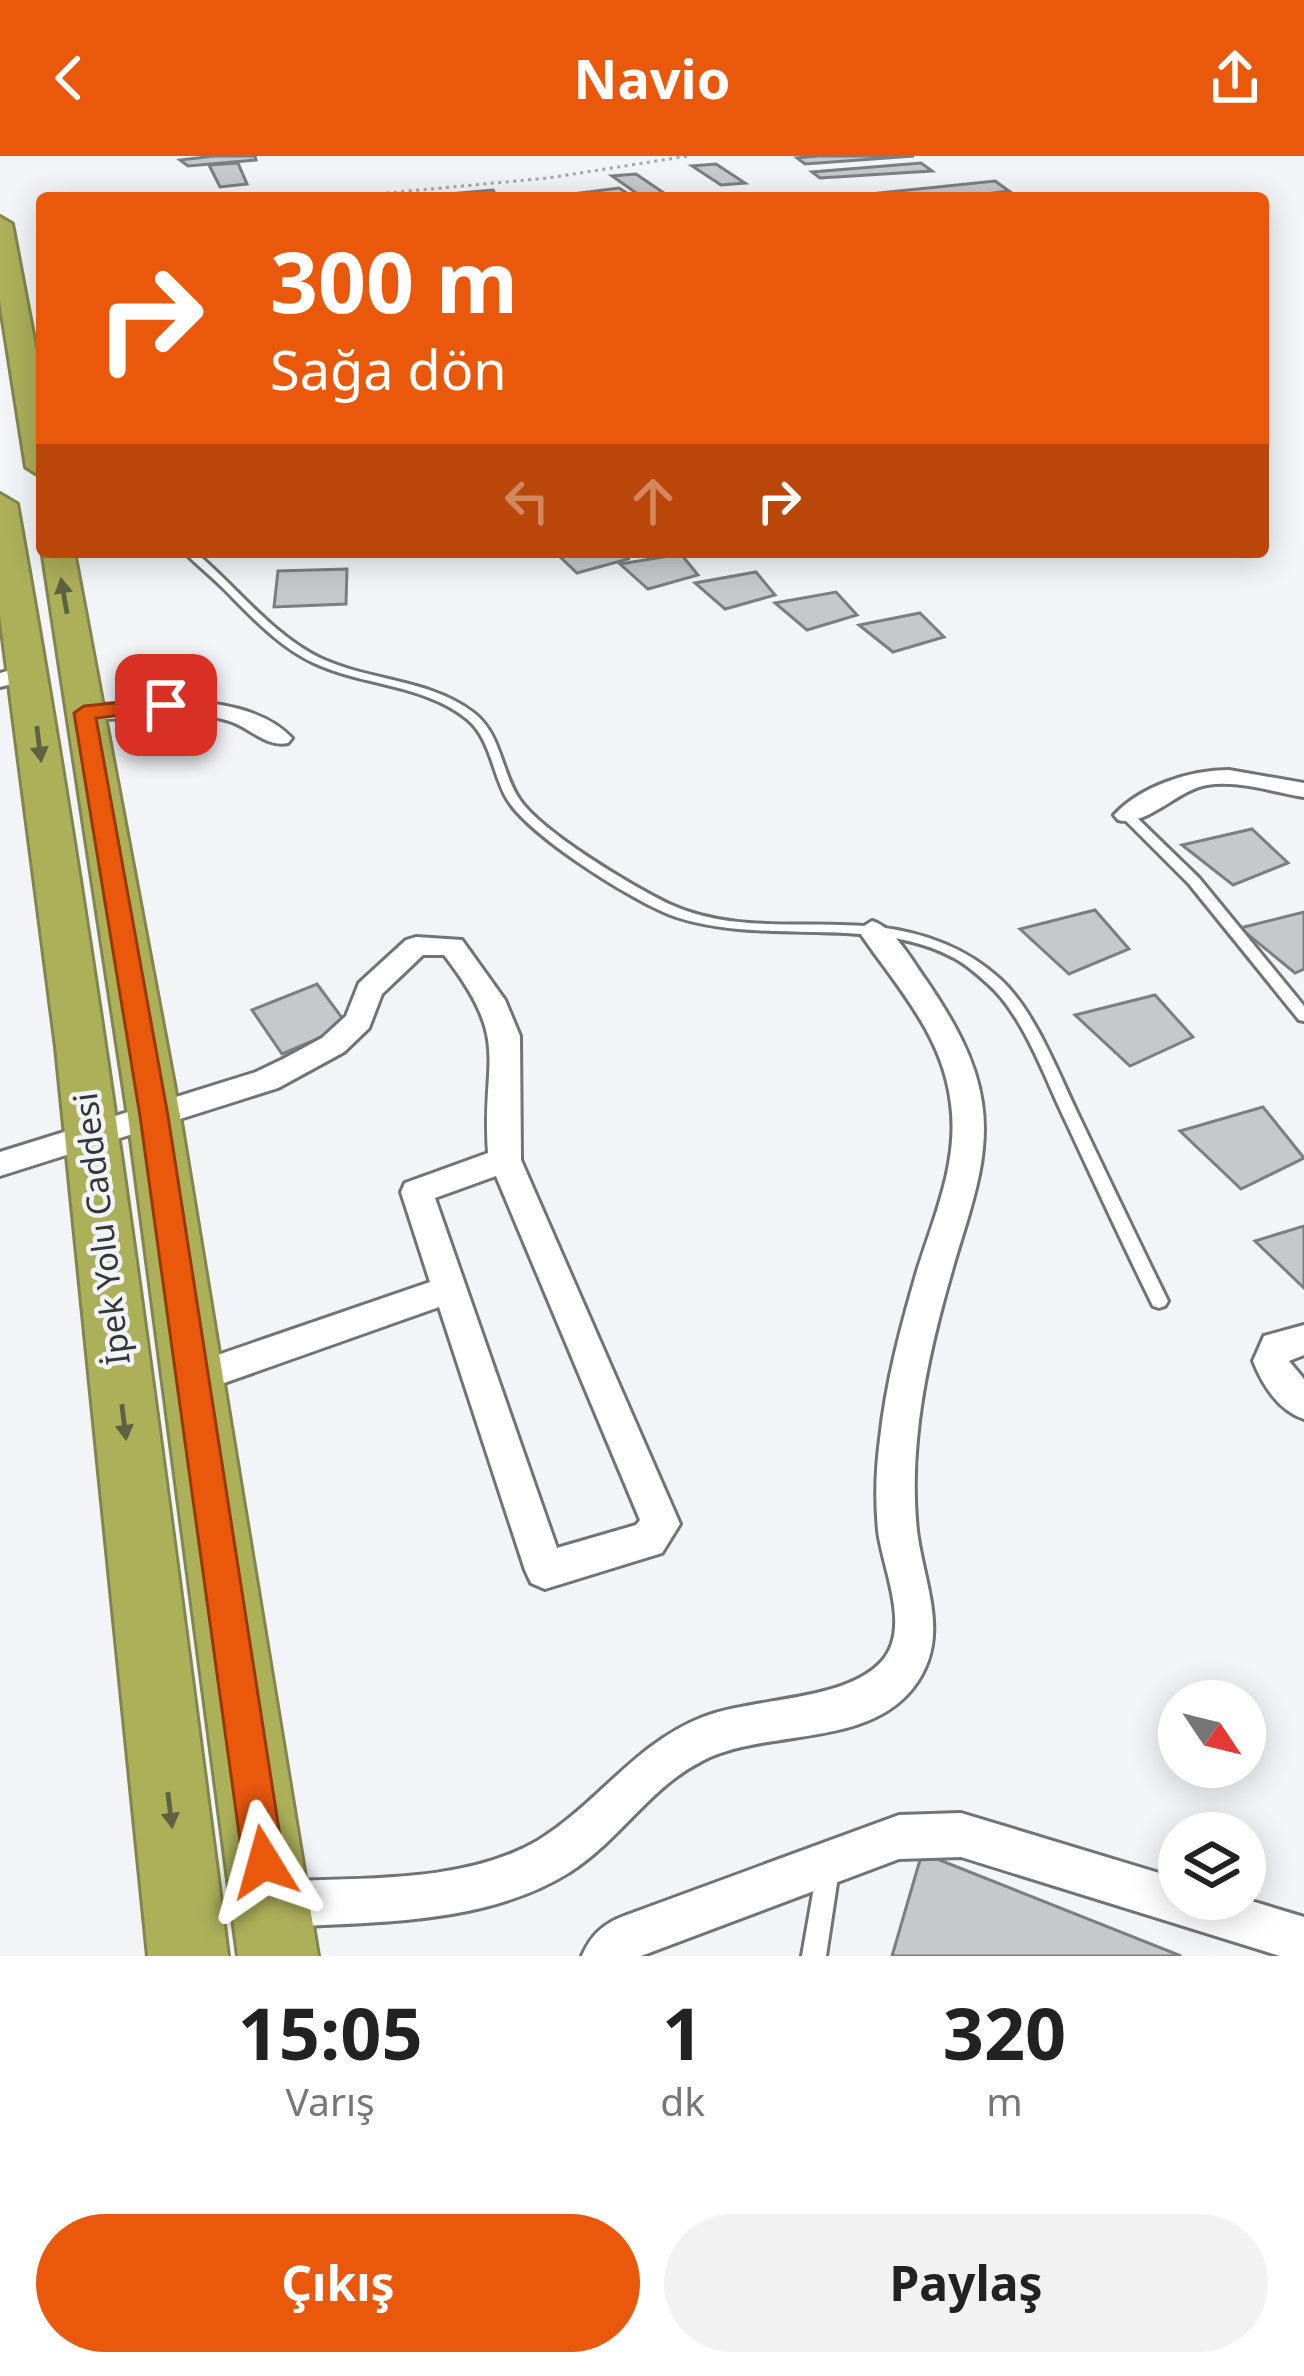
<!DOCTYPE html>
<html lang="tr">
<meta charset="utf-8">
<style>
body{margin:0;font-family:"Noto Sans",sans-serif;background:#f2f2f2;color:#222;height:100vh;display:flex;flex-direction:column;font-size:45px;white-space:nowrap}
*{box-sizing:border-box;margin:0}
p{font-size:39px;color:#767676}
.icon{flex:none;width:66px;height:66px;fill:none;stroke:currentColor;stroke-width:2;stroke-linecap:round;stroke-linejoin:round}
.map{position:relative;height:1800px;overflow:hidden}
.sheet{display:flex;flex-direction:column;background:#fff;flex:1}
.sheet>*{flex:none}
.banner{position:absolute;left:36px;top:36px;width:1233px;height:366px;border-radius:12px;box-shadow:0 6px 30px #0003;background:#ea580c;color:#fff;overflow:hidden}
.needle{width:78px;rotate:125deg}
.controls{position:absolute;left:1158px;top:1524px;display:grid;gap:24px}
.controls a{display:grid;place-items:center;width:108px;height:108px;border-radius:50%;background:#fff;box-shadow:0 6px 30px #0003;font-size:60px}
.pin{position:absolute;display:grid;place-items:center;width:102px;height:102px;color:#fff;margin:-51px;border-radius:24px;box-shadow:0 6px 18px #0006}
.me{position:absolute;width:132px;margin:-66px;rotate:352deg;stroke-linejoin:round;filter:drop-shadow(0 0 9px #0008)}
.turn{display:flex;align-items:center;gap:42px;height:252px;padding:0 36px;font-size:54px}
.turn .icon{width:156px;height:156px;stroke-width:2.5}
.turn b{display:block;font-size:84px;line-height:102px}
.lanes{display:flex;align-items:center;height:114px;padding:0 36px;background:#0003;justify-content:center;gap:60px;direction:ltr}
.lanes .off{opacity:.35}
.eta{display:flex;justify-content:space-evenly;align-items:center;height:204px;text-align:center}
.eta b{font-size:72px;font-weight:700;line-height:84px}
.cta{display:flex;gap:24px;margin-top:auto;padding:24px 36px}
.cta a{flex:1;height:138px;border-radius:72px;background:#ea580c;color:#fff;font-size:48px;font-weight:700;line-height:138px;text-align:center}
.cta a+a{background:#f2f2f2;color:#222}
header{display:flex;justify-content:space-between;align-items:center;height:156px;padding:0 36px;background:#ea580c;color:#fff;font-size:54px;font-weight:700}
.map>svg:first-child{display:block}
</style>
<header><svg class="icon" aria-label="back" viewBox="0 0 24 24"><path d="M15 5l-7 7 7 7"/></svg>Navio<svg class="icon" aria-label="share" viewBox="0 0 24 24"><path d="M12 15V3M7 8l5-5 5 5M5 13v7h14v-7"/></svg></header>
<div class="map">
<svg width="1304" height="1800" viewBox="0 0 1304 1800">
<rect width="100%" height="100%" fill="#f2f4f7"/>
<g fill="#c6c8cb" stroke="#7c7e81" stroke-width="3">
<path d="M215,0H255L256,4L188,10L180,4Z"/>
<path d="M818,0H914L805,8L797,2Z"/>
<path d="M238,7L247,28L220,31L209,9Z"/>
<path d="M921,7L932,15L820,22L812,16Z"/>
<path d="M716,8L745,27L721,29L692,10Z"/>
<path d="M636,18L664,37L639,39L612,20Z"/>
<path d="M995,25L1009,35L954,42L860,39Z"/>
<path d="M619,32L633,41L541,42Z"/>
<path d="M493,34L497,42H403Z"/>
<path d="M555,396H622L628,403L577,417Z"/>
<path d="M681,398L698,419L648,433L620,408Z"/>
<path d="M347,413L346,448L274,451L278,415Z"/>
<path d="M756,416L775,439L725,453L695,427Z"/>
<path d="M836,436L857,459L807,474L775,447Z"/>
<path d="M920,457L944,481L893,496L859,469Z"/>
<path d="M1252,673L1288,707L1233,729L1182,689Z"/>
<path d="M1095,754L1129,793L1069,818L1020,773Z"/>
<path d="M1304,756V813L1295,817L1240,772Z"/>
<path d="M317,828L348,870L282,898L252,854Z"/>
<path d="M1155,839L1193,881L1130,910L1075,859Z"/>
<path d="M1263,951L1304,1002L1241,1033L1180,975Z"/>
<path d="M1304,1070V1132L1255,1085Z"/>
<path d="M922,1697L1181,1800H892Z"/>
</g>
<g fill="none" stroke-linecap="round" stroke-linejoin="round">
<g stroke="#727376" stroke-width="6">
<g id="lane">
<path d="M184,396H195C236,430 271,478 320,502C369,525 430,523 474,557C502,579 501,617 520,644C543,677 632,730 669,748C733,778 808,764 876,771C923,776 965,791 1000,823C1034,854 1057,914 1077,956C1107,1019 1137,1082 1168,1145L1165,1150L1159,1152L1153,1150C1121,1085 1091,1019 1060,953C1042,914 1021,857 988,828C978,819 965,807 952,801C873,759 764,790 676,761C635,747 529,680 507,643C492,617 491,583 467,563C424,528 363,530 314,507C279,491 251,460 224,433C211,420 197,409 184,396Z"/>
<path d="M1127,655L1131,656L1199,722L1304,850V865L1299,864L1189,728L1123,662V656Z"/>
<path d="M828,1703L836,1706L839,1714L826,1800H802L817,1714L820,1706Z"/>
</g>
</g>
<g stroke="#727376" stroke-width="6">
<g id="street">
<path d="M30,509L41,516L38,521L0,531V517Z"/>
<path d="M185,544C223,548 265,554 292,582L288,587C267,592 249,571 229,565C214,560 198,559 182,558C157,557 88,570 72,557L84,550Z"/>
<path d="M1229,614L1304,627V641C1273,636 1238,624 1207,629C1177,634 1147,671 1118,664L1114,659C1141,630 1190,614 1229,614Z"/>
<path d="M872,765C894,771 913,806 926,824C951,861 976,902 982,947C991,1005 967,1061 952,1115C936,1170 922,1227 917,1284C914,1314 914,1345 917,1375C924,1430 952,1482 913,1532C865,1593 765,1572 702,1605C650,1631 619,1685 570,1716C482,1771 370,1765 270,1772L254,1765L247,1749L254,1733L270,1726C355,1721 461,1729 537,1685C598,1648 634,1588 703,1561C754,1541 845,1546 882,1505C912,1471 882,1412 878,1374C875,1343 876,1313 880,1283C886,1226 901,1170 917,1115C934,1061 959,1005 951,948C943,878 895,829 858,774Z"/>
<path d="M416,781L462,784L505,844L520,880L521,1004L680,1368L662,1397L545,1433L531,1427L525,1414L439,1151L193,1238L180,1234L175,1223L180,1212L430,1126L401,1036L405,1027L488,997C481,901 513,888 444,799H423L382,838L369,872L344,896L278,932L0,1020V996L256,916L283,903L322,882L346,860L359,827L406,784ZM496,1020L640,1364L636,1369L557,1392L435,1042Z"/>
<path d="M1304,1169V1199L1289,1205L1304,1223V1263C1278,1254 1263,1230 1253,1205L1264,1180Z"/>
<path d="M961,1657L1179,1723V1743H1245L1304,1761V1800H1280L961,1701L899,1703L641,1800H582C591,1779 603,1768 624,1760L899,1659Z"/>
</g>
</g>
<g stroke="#82854d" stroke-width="6">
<g id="highway">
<path d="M0,61L12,68L42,226V321L26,311L0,145Z"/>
<path d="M0,338L17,348C104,830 165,1315 228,1800H148L56,891L0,459Z"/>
<path d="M42,393L74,396L180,960L318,1800H238L128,960Z"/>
</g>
</g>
<path stroke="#a4a6a8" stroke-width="3" stroke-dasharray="3 4.5" stroke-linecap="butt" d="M334,42L548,22L688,0"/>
<use href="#lane" fill="#fff" fill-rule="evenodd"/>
<use href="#street" fill="#fff" fill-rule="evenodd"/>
<use href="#highway" fill="#acb059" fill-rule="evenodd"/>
</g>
<defs><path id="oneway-solid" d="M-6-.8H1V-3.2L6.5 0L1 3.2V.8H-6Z" transform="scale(3)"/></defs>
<g fill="#5f6143">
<use href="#oneway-solid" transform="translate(64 440) rotate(-100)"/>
<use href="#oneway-solid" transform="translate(39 588) rotate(83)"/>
<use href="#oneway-solid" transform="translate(124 1266) rotate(83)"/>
<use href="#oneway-solid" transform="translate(170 1654) rotate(83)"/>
</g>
<path fill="#ea580c" stroke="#983908" stroke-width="3" d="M166,542L176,549L173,553L96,562L168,960L284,1706L278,1720L264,1726L249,1720L243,1706L140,960L74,557L84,550Z"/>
<g text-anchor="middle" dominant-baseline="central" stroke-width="9" stroke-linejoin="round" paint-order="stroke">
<g font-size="33" fill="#353637" stroke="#f2f4f7">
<text transform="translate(101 1073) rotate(-97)">İpek Yolu Caddesi</text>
</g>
</g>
</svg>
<div class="controls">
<a><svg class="needle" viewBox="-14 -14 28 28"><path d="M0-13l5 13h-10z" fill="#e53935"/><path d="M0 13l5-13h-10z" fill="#767676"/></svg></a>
<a><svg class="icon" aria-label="layers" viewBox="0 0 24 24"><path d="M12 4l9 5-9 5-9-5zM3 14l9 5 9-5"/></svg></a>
</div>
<div class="pin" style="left:166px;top:549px;background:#d93025"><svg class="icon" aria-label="arrive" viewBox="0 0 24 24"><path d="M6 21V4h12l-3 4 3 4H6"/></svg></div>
<svg class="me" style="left:264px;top:1706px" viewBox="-20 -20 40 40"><path d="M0-17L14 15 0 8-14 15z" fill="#ea580c" stroke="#fff" stroke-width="4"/></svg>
<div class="banner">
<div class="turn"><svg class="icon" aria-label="right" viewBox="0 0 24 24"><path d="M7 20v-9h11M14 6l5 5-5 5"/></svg><div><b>300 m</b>Sağa dön</div></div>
<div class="lanes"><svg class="icon off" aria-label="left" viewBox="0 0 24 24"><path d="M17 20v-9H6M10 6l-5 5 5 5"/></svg><svg class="icon off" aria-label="ahead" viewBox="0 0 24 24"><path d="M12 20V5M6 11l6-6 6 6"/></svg><svg class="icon" aria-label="right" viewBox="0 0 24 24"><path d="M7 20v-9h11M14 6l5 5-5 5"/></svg></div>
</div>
</div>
<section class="sheet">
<div class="eta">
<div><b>15:05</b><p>Varış</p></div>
<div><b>1</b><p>dk</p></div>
<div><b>320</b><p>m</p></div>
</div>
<div class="cta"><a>Çıkış</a><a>Paylaş</a></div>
</section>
